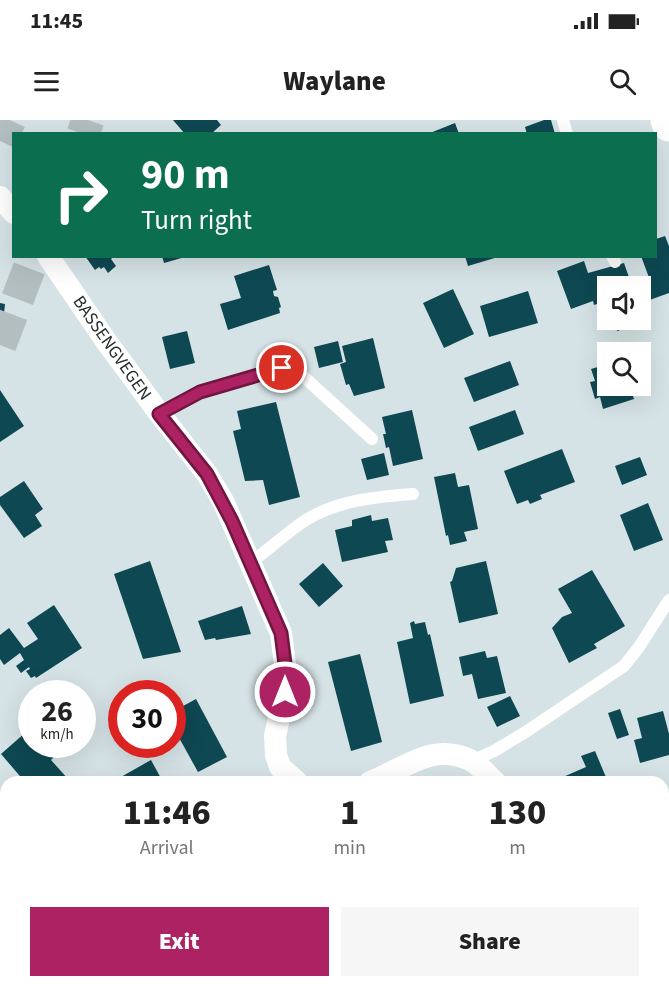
<!DOCTYPE html>
<style>
body{margin:0;font-family:"Source Sans 3",sans-serif;background:#f6f6f6;color:#222;height:100vh;display:flex;flex-direction:column;font-size:22px;white-space:nowrap}
*{box-sizing:border-box;margin:0}
p{font-size:20px;color:#767676}
.icon{flex:none;width:33px;height:33px;fill:none;stroke:currentColor;stroke-width:2;stroke-linecap:round;stroke-linejoin:round}
.map{position:relative;flex:1;overflow:hidden}
.drawer{position:absolute;left:0px;top:656px;width:669px;height:212px;display:flex;flex-direction:column;background:#fff;border-radius:18px 18px 0 0;box-shadow:0 6px 24px #0002}
.drawer>*{flex:none}
.guide{position:absolute;left:12px;top:12px;width:645px;height:126px;border-radius:0px;box-shadow:0 6px 24px #0002;background:#0b6e4f;color:#fff;overflow:hidden}
.controls{position:absolute;left:597px;top:156px;display:grid;gap:12px}
.controls a{display:grid;place-items:center;width:54px;height:54px;border-radius:0px;background:#fff;box-shadow:0 6px 24px #0002;font-size:30px}
.speed{position:absolute;left:18px;top:560px;display:flex;gap:12px;font-size:30px;font-weight:700;text-align:center}
.speed>*{display:grid;place-content:center;width:78px;height:78px;border-radius:50%;background:#fff;box-shadow:0 6px 24px #0002;line-height:1}
.speed small{font-size:15px;font-weight:400}
.speed .limit{border:9px solid #d22;background:#fff;color:#111}
.pin{position:absolute;display:grid;place-items:center;width:51px;height:51px;color:#fff;margin:-26px;border:3px solid #fff;border-radius:50%;box-shadow:0 2px 6px #0007}
.me{position:absolute;width:66px;margin:-33px;rotate:0deg;stroke-linejoin:round;filter:drop-shadow(0 0 4px #0008)}
.turn{display:flex;align-items:center;gap:21px;height:126px;padding:0 30px;font-size:27px}
.turn .icon{width:78px;height:78px;stroke-width:2.5}
.turn b{display:block;font-size:42px;line-height:51px}
.eta{display:flex;justify-content:space-evenly;align-items:center;height:102px;text-align:center}
.eta b{font-size:36px;font-weight:800;line-height:42px}
.action{display:flex;gap:12px;margin-top:auto;padding:12px 30px}
.action a{flex:1;height:69px;border-radius:0px;background:#ad2262;color:#fff;font-size:24px;font-weight:800;line-height:69px;text-align:center}
.action a+a{background:#f6f6f6;color:#222}
.status{display:flex;justify-content:space-between;align-items:center;height:42px;padding:0 30px;background:#fff;direction:ltr}
.status svg{height:16px;fill:currentColor}
header{display:flex;justify-content:space-between;align-items:center;height:78px;padding:0 30px;background:#fff;font-size:27px;font-weight:800}
.map>svg:first-child{display:block}
</style>
<div class="status"><b>11:45</b><svg viewBox="0 0 49 12"><path d="M0 12V9h3v3zM5 12V6h3v6zM10 12V3h3v9zM15 12V0h3v12zM26 1h20v11H26zM47 4h2v5h-2z"/></svg></div>
<header><svg class="icon" aria-label="menu" viewBox="0 0 24 24"><path d="M4 6h16M4 12h16M4 18h16"/></svg>Waylane<svg class="icon" aria-label="search" viewBox="0 0 24 24"><circle cx="10" cy="10" r="6"/><path d="M15 15l6 6"/></svg></header>
<div class="map">
<svg width="669" height="866" viewBox="0 0 669 866">
<rect width="100%" height="100%" fill="#d6e3e6"/>
<g fill="#0e4852">
<path d="M173,0H217L221,5L211,14H185Z"/>
<path d="M544,0H551L555,14H527L525,7Z"/>
<path d="M455,3L459,14H430V13Z"/>
<path d="M90,5L95,14H75Z"/>
<path d="M665,116L669,126V173L644,182L640,167L651,163L641,136H656V119Z"/>
<path d="M85,136H114L111,139L116,146L108,153L104,147L101,149L99,147L95,150Z"/>
<path d="M162,136H185V137L164,143Z"/>
<path d="M465,136H498V137L468,146Z"/>
<path d="M584,141L588,153L624,143L632,166H608V176L602,178L603,182L594,185L593,181L571,189L557,151Z"/>
<path d="M269,145L277,170L273,171L274,176L278,177L281,187L279,188L280,193L228,210L220,184L241,178L234,156Z"/>
<path d="M453,169L474,214L444,228L423,183Z"/>
<path d="M528,171L538,203L489,217L480,186Z"/>
<path d="M0,183L5,184L3,204L5,205L4,216H0Z"/>
<path d="M614,200H625L627,208L617,211Z"/>
<path d="M187,211L195,243L170,249L162,217Z"/>
<path d="M373,218L385,268L354,276L349,264L346,265L340,244L349,241L346,242L342,226Z"/>
<path d="M338,221L343,242L319,248L314,227Z"/>
<path d="M510,241L519,265L474,282L464,258Z"/>
<path d="M608,244V266H641L643,273L633,276L634,279L603,289L600,277L595,279L590,262L595,261L591,249Z"/>
<path d="M0,270L24,306L0,322Z"/>
<path d="M276,282L300,377L269,385L263,360L245,361L233,311L241,309L237,291Z"/>
<path d="M412,290L423,339L393,346L389,327L386,328L383,314H386L382,297Z"/>
<path d="M515,290L524,314L478,331L469,307Z"/>
<path d="M562,329L575,362L540,375L542,379L530,384L528,380L517,384L504,351Z"/>
<path d="M384,333L389,355L367,360L361,339Z"/>
<path d="M640,337L647,355L622,365L615,346Z"/>
<path d="M455,353L458,367L469,365L478,409L464,412L467,421L450,425L448,415L446,416L434,357Z"/>
<path d="M24,361L43,389L35,395L42,406L24,418L0,385V377Z"/>
<path d="M648,383L663,420L634,431L620,395Z"/>
<path d="M371,395L372,401L388,398L393,420L385,421L388,432L342,442L335,410L352,406V400Z"/>
<path d="M150,441L181,532L143,539L114,454Z"/>
<path d="M486,441L498,494L459,503L450,462L452,461L456,448Z"/>
<path d="M323,443L343,466L319,487L299,464Z"/>
<path d="M592,450L625,506L594,524L597,528L569,543L552,508L562,497L572,493L558,469Z"/>
<path d="M54,485L82,528L36,558L35,556L31,558L26,551L30,549L29,547L21,553L16,546L24,540L20,533L4,545L0,539V515L9,508L24,528L38,519L27,503Z"/>
<path d="M242,486L251,514L216,520L215,518L205,520L198,501Z"/>
<path d="M414,501L415,504L425,502L428,515L430,514L444,576L410,584L397,522L413,518L410,503Z"/>
<path d="M485,531L487,538L497,536L506,573L478,579L472,554L463,556L459,537Z"/>
<path d="M360,534L382,622L351,631L328,542Z"/>
<path d="M510,576L520,596L497,607L487,587Z"/>
<path d="M196,579L227,637L198,652L172,605V592Z"/>
<path d="M620,589L629,615L617,619L608,593Z"/>
<path d="M663,591L669,614V635L640,643L634,620L642,618L637,598Z"/>
<path d="M26,612L32,618V624H37L44,632L49,628L55,636L51,640L69,660L67,662H25L1,634Z"/>
<path d="M595,631L608,662H565L563,657L586,647L581,636Z"/>
<path d="M151,640L163,662H112Z"/>
<path d="M1,749L6,750V774L0,773Z"/>
<path d="M76,861H94L88,866H80Z"/>
<path d="M147,861H187L188,863L184,866H151Z"/>
</g>
<g fill="none" stroke-linecap="round" stroke-linejoin="round">
<g stroke="#b3bec1" stroke-width="33" stroke-dasharray="33 16" stroke-linecap="butt">
<path d="M83,14L88,0"/>
<path d="M0,21L10,0"/>
<path d="M0,225L34,136"/>
</g>
<g stroke="#fff" stroke-width="12">
<path d="M563,0L567,14"/>
<path d="M612,136L615,142"/>
<path d="M159,293L200,272L282,248L304,257L372,319"/>
<path d="M251,442C270,429 287,412 306,400C338,380 376,377 413,374"/>
<path d="M472,641L494,631L524,613L624,546L639,527L669,480"/>
<path d="M112,866L125,864L133,866"/>
</g>
<g stroke="#fff" stroke-width="22">
<path d="M0,77L14,93"/>
<path d="M48,136L106,221L159,293L207,354L223,381L281,513L285,544V572L275,616L276,635L280,647L297,662"/>
<path d="M370,662C405,649 431,622 470,640C479,644 487,655 495,662"/>
<path d="M643,861L651,866"/>
</g>
<path stroke="#fff" stroke-width="33" d="M667,0L669,5"/>
</g>
<g fill="none" stroke-linecap="round" stroke-linejoin="round">
<g stroke="#701640" stroke-width="15">
<path id="route" d="M282,248L200,272L159,294L207,354L232,401L281,513L285,544V572"/>
</g>
<use href="#route" stroke="#ad2262" stroke-width="10"/>
</g>
<g text-anchor="middle" dominant-baseline="central" stroke-width="6" stroke-linejoin="round" paint-order="stroke">
<g font-size="18" fill="#272c2d" stroke="#fff">
<text transform="translate(112 228) rotate(55)">BASSENGVEGEN</text>
</g>
</g>
</svg>
<div class="controls">
<a><svg class="icon" aria-label="sound" viewBox="0 0 24 24"><path d="M4 9h4l5-4v14l-5-4H4zM17 9q2 3 0 6"/></svg></a>
<a><svg class="icon" aria-label="search" viewBox="0 0 24 24"><circle cx="10" cy="10" r="6"/><path d="M15 15l6 6"/></svg></a>
</div>
<div class="speed"><div>26<small>km/h</small></div><div class="limit">30</div></div>
<div class="pin" style="left:282px;top:248px;background:#d93025"><svg class="icon" aria-label="arrive" viewBox="0 0 24 24"><path d="M6 21V4h12l-3 4 3 4H6"/></svg></div>
<svg class="me" style="left:285px;top:572px" viewBox="-20 -20 40 40"><circle r="17" fill="#ad2262" stroke="#fff" stroke-width="3"/><path d="M0-11L8 9 0 5-8 9z" fill="#fff"/></svg>
<div class="guide">
<div class="turn"><svg class="icon" aria-label="right" viewBox="0 0 24 24"><path d="M7 20v-9h11M14 6l5 5-5 5"/></svg><div><b>90 m</b>Turn right</div></div>
</div>
<section class="drawer">
<div class="eta">
<div><b>11:46</b><p>Arrival</p></div>
<div><b>1</b><p>min</p></div>
<div><b>130</b><p>m</p></div>
</div>
<div class="action"><a>Exit</a><a>Share</a></div>
</section>
</div>
